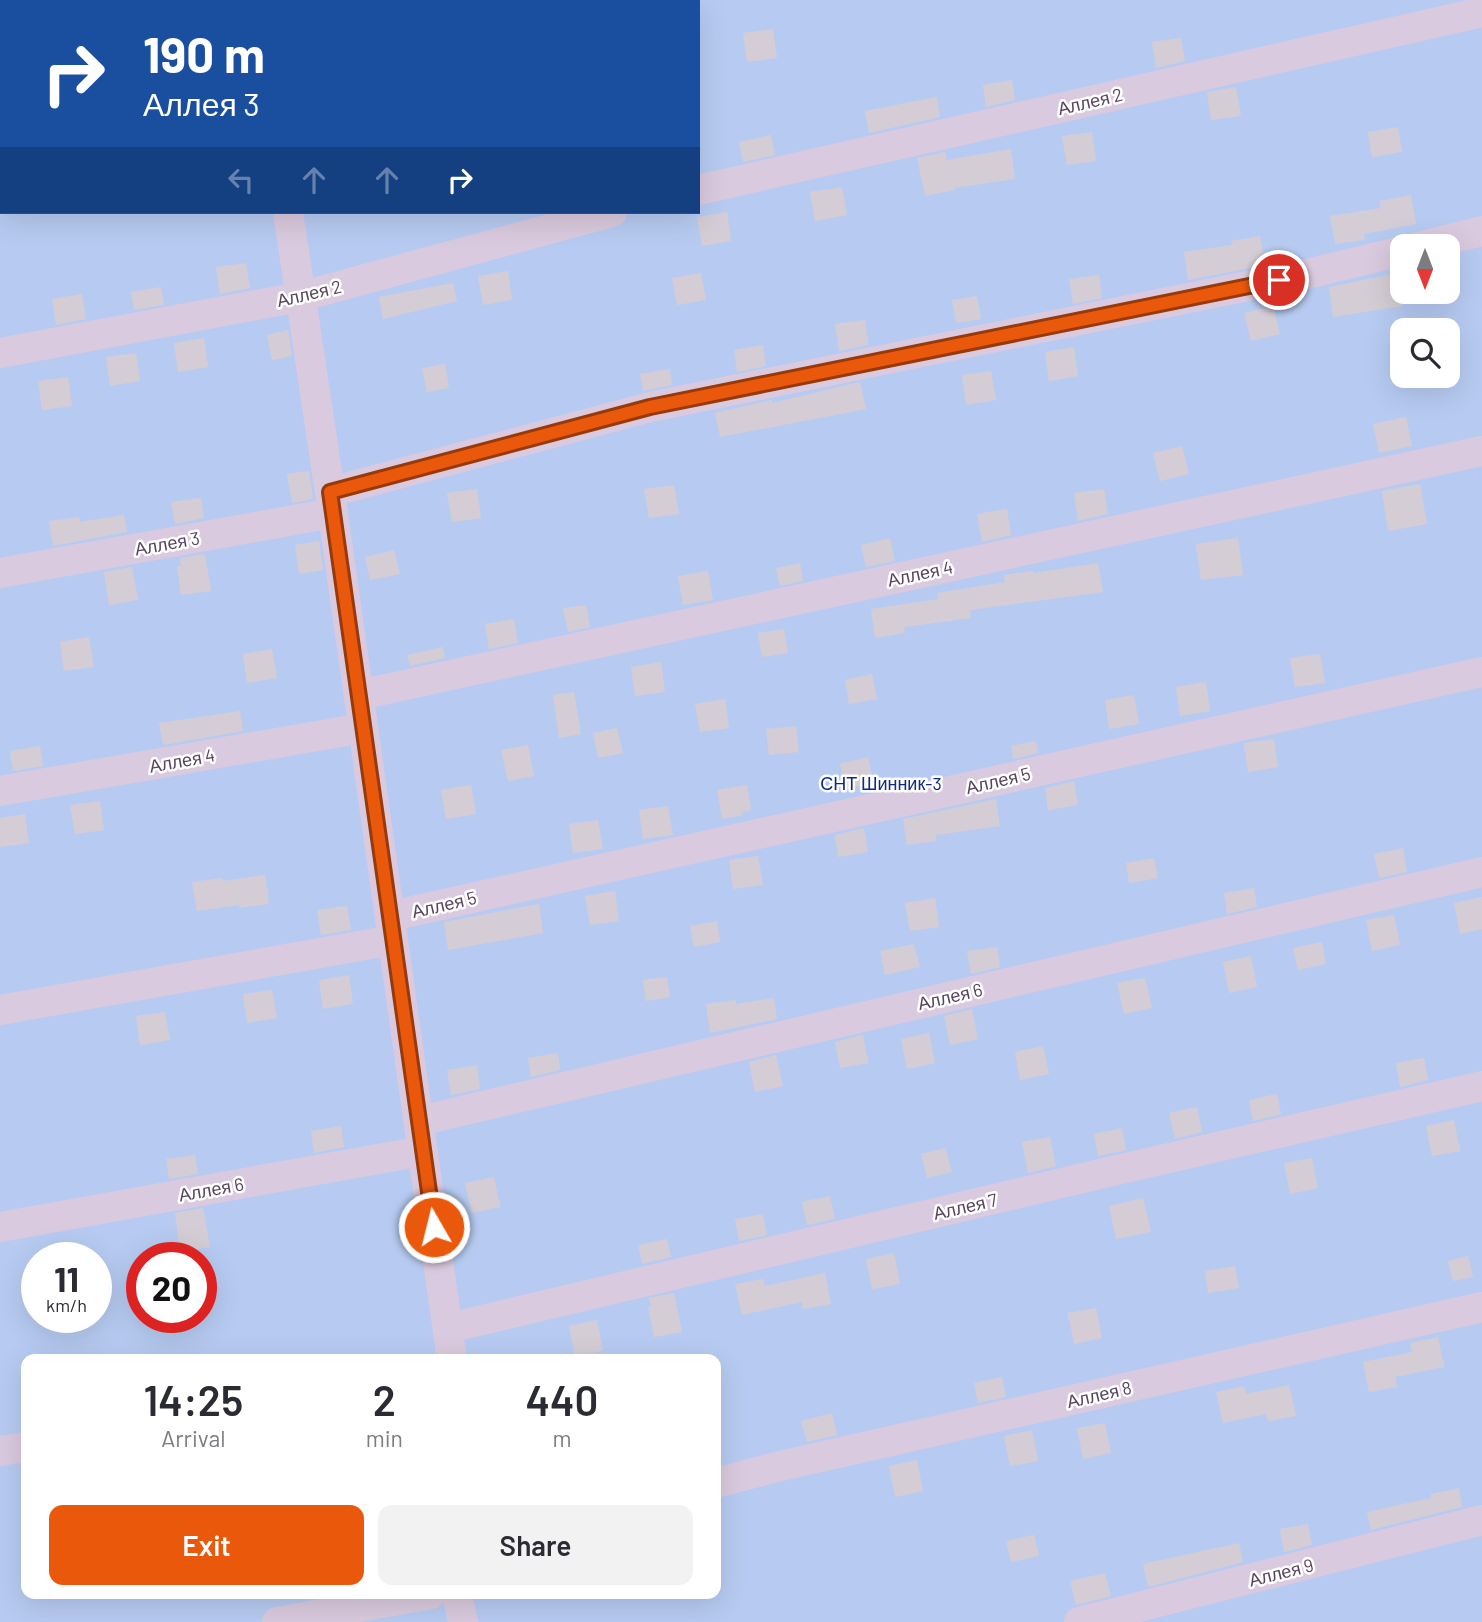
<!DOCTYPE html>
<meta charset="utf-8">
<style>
body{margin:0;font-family:Barlow,sans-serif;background:#f2f2f3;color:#2b2b33;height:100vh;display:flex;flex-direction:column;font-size:26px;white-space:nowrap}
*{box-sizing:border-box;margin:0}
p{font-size:23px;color:#7c7c81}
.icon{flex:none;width:38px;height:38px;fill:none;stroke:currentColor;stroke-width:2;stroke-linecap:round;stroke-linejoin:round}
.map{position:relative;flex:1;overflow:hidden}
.details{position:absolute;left:21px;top:1354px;width:700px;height:245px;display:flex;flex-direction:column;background:#fff;border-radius:14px;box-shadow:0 7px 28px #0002}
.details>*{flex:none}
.top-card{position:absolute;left:0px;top:0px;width:700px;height:214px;box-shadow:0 7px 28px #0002;background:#1a4fa0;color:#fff;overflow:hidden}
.needle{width:46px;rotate:180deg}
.controls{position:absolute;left:1390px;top:234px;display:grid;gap:14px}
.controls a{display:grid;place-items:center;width:70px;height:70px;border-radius:14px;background:#fff;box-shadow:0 7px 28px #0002;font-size:35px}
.speed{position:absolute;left:21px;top:1242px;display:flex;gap:14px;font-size:35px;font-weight:700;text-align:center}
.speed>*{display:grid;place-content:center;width:91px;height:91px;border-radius:50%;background:#fff;box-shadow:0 7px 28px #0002;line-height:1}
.speed small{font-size:18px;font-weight:400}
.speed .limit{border:10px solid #d22;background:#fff;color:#111}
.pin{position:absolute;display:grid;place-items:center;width:60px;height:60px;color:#fff;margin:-30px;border:4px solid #fff;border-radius:50%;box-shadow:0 2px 7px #0007}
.me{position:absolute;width:77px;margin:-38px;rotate:352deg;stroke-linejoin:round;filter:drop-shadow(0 0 5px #0008)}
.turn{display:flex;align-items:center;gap:24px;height:147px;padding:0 28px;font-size:32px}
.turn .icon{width:91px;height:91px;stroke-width:2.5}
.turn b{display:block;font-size:49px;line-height:60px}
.lanes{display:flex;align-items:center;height:66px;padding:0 28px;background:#0003;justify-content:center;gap:35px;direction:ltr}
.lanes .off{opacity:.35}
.eta{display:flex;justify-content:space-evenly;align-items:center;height:119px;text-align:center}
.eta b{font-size:42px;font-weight:600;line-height:49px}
.cta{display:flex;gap:14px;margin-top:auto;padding:14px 28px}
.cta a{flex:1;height:80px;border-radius:14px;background:#ea580c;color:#fff;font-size:28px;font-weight:600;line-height:80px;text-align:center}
.cta a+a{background:#f2f2f3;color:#2b2b33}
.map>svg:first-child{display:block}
</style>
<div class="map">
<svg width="1482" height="1622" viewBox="0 0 1482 1622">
<rect width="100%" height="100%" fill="#f0f0ed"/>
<path fill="#b7cbf2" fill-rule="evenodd" d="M0,0H1482V1622H0ZM2,2H698V212H2ZM1402,247H1447V292H1402ZM1402,331H1447V376H1402ZM37,1258H96V1318H37ZM142,1258H201V1318H142ZM26,1360H716V1594H26Z"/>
<g fill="#d5cdd6">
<path d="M773,29L777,58L747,62L743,33Z"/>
<path d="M1181,38L1185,61L1156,68L1152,42Z"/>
<path d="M1012,80L1015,100L986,107L983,85Z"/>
<path d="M1236,87L1241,116L1211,120L1207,92Z"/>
<path d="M937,97L940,117L869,133L865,111Z"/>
<path d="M1398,127L1402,152L1372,157L1368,132Z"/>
<path d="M1092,132L1096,161L1067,165L1062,136Z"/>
<path d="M771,135L775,155L743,162L739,142Z"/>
<path d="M1011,149L1015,179L954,188L955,190L925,196L917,158L945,152L947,160Z"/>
<path d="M842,187L847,215L815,221L810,192Z"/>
<path d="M1411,195L1416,224L1364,234L1365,240L1335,244L1330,216L1381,208L1380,201Z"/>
<path d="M727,212L731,241L702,246L697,217Z"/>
<path d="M1260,236L1265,265L1188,280L1184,252L1232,245L1231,241Z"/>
<path d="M246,263L250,288L220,294L216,267Z"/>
<path d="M508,271L512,300L483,305L478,276Z"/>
<path d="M1402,272V306L1333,317L1329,287Z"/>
<path d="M701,273L706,300L677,305L672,278Z"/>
<path d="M1099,275L1102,298L1073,304L1069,279Z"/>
<path d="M453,283L457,301L383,319L379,297Z"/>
<path d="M161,287L164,305L134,310L131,292Z"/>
<path d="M82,294L86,319L56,325L52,299Z"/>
<path d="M977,296L981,319L956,323L952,300Z"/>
<path d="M1273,306L1280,334L1251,341L1244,313Z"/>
<path d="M865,320L868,345L839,351L835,324Z"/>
<path d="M288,330L292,356L272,360L267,335Z"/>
<path d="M204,338L208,367L178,372L174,343Z"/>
<path d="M763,345L766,366L737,372L734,350Z"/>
<path d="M1074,347L1078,376L1049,381L1045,352Z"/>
<path d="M136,353L140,381L110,386L106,357Z"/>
<path d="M445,364L449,388L427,392L422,368Z"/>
<path d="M670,369L672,385L643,391L640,374Z"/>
<path d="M991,371L996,400L966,405L962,375Z"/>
<path d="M68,377L72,406L42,410L38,381Z"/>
<path d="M860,382L866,409L720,437L715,413L772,400V403Z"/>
<path d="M1406,417L1412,446L1379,453L1373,424Z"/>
<path d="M1182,446L1189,474L1160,481L1153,453Z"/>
<path d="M309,471L313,499L292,503L287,474Z"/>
<path d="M1420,484L1427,524L1388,531L1382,491Z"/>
<path d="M674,485L679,514L649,518L644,489Z"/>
<path d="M477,489L481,518L452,522L447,493Z"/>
<path d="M1104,489L1108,514L1078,521L1074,493Z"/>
<path d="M201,498L204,518L175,524L171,502Z"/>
<path d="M1007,509L1011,535L982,542L977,514Z"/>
<path d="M124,515L127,532L53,546L49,521L79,517L80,522Z"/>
<path d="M890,538L895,561L866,567L861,545Z"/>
<path d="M1238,538L1243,575L1201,580L1196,544Z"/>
<path d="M319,541L323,570L299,574L295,545Z"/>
<path d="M394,550L400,574L370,580L365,557Z"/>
<path d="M205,554L211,591L181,595L177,566H181L180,558Z"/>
<path d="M800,563L803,581L780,586L776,568Z"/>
<path d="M1098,563L1103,592L970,610L971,618L904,627L905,633L875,638L871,609L938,599L937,593L1005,582L1004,575L1033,571L1034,573Z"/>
<path d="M132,567L138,600L109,605L104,572Z"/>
<path d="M708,571L713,600L683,605L678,576Z"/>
<path d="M586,605L590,627L568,632L563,608Z"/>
<path d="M514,619L518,643L489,649L485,624Z"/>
<path d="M784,629L788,653L762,657L758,633Z"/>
<path d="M89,637L94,667L64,671L60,642Z"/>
<path d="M443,647L445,658L410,666L407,655Z"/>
<path d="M272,649L277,678L247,683L243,654Z"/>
<path d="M1320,654L1325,683L1295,687L1290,658Z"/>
<path d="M661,662L665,692L635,696L631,667Z"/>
<path d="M872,674L877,699L849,704L845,680Z"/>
<path d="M1206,682L1210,711L1180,716L1176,687Z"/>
<path d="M574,692L581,734L559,738L553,695Z"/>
<path d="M1134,695L1139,724L1109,729L1105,700Z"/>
<path d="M725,699L729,728L700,732L695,704Z"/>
<path d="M240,711L243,731L163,745L159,723Z"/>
<path d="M796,726L799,752L769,755L766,729Z"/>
<path d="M617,728L623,753L598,758L593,733Z"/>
<path d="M1274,739L1278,767L1248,772L1244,743Z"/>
<path d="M1036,741L1038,753L1013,759L1011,746Z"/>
<path d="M528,745L534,776L508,781L501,750Z"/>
<path d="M40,746L43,766L13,771L10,751Z"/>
<path d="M868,757L874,783L846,789L840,764Z"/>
<path d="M1074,781L1078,805L1048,810L1045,788Z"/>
<path d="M471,785L476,814L446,819L441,790Z"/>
<path d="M747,785L751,810L742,812L743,815L722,819L717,790Z"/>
<path d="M996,799L1000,826L936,835V841L907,845L903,819Z"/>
<path d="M100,801L104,830L75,834L70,805Z"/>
<path d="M668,806L673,835L643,839L639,810Z"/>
<path d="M25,814L29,843L0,847V818Z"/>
<path d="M598,820L603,849L573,853L569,824Z"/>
<path d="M864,828L868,852L838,857L835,835Z"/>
<path d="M1403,848L1407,872L1379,878L1374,854Z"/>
<path d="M758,856L763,885L733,889L729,860Z"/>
<path d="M1154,858L1158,878L1129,883L1126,863Z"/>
<path d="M265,875L269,904L239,908V905L197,911L192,882L222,878L223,881Z"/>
<path d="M1254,888L1257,907L1227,914L1224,893Z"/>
<path d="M615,891L619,921L590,925L585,896Z"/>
<path d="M1482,897V929L1460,934L1454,903Z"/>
<path d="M935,898L939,927L910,931L905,903Z"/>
<path d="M539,904L543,933L448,950L444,922Z"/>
<path d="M347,906L351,930L321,935L317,910Z"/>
<path d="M1394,915L1400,945L1372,951L1366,920Z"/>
<path d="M717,921L720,942L694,947L690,926Z"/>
<path d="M1322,942L1326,964L1298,970L1293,948Z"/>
<path d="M914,944L920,967L885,975L880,951Z"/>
<path d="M997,947L1000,967L971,974L967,951Z"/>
<path d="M1251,956L1257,987L1229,993L1223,962Z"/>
<path d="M349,975L353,1004L323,1009L319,980Z"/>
<path d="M667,977L670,997L646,1001L643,980Z"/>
<path d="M1145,978L1152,1008L1124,1014L1117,983Z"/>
<path d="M272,990L277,1018L247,1023L243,994Z"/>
<path d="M774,998L777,1019L710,1033L706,1004L736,1000V1004Z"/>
<path d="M972,1009L978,1039L950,1045L944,1016Z"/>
<path d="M165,1012L170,1040L140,1045L136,1016Z"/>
<path d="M929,1033L935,1063L907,1069L901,1039Z"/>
<path d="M863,1035L868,1063L840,1068L835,1042Z"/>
<path d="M1043,1046L1049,1074L1020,1080L1015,1052Z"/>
<path d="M558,1053L560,1070L531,1077L528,1058Z"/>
<path d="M776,1055L783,1086L755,1092L749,1062Z"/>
<path d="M1424,1058L1428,1080L1400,1087L1396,1063Z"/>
<path d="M477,1065L480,1089L451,1095L447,1070Z"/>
<path d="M1277,1094L1281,1114L1253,1121L1249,1100Z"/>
<path d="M1197,1107L1202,1132L1175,1139L1169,1113Z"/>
<path d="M1454,1120L1460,1151L1432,1156L1426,1126Z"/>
<path d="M341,1126L344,1147L314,1153L311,1131Z"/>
<path d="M1122,1128L1126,1150L1098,1156L1094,1134Z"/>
<path d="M1050,1137L1056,1166L1028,1173L1022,1142Z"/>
<path d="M945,1148L952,1172L927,1178L921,1154Z"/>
<path d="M195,1155L198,1174L169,1179L166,1159Z"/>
<path d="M1312,1158L1318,1188L1290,1194L1284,1163Z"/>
<path d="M494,1177L500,1207L472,1213L465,1183Z"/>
<path d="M830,1196L835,1219L807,1225L802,1202Z"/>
<path d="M1143,1198L1151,1232L1116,1239L1109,1206Z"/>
<path d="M203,1208L210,1247L180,1252L175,1213Z"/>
<path d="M763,1214L767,1235L739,1241L735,1219Z"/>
<path d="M667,1239L671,1257L642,1264L638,1245Z"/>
<path d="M894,1253L900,1284L872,1289L866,1259Z"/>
<path d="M1468,1256L1473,1277L1453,1281L1448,1261Z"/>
<path d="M1235,1266L1239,1288L1208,1293L1205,1271Z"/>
<path d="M825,1273L831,1304L803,1309L802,1302L742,1315L735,1284L763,1279L765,1286Z"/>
<path d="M674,1293L682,1332L654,1337L648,1307L651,1306L649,1298Z"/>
<path d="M1096,1308L1102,1338L1074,1344L1068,1313Z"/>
<path d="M597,1320L603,1351L575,1356L569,1326Z"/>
<path d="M1438,1337L1444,1367L1395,1377L1397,1387L1369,1392L1363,1362L1412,1352L1410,1343Z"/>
<path d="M1002,1377L1006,1397L978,1403L974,1383Z"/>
<path d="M1289,1385L1296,1416L1268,1421L1266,1414L1223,1423L1216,1392L1244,1386L1246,1394Z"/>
<path d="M832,1413L837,1435L807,1442L801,1421Z"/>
<path d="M1105,1423L1111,1453L1083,1459L1077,1428Z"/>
<path d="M1032,1430L1038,1461L1010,1466L1004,1436Z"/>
<path d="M917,1460L923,1491L895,1497L889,1466Z"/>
<path d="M1459,1488L1462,1507L1371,1530L1367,1512L1431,1498V1494Z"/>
<path d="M1308,1524L1312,1545L1284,1552L1280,1529Z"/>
<path d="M1034,1535L1039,1556L1011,1562L1006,1541Z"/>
<path d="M1239,1543L1243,1562L1148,1587L1143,1564Z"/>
<path d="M1105,1573L1111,1596L1076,1605L1070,1581Z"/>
</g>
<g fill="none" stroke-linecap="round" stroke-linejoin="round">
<g stroke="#dacadf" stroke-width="30">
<path d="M259,0V2"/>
<path d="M615,2L622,0"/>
<path d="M0,136H2"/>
<path d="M698,190L1482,12"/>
<path d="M288,212L333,513L452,1360"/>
<path d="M1418,247L1482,231"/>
<path d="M0,353L299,297L612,212"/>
<path d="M330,492L650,407L1307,274L1402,251"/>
<path d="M0,573L333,513"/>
<path d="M359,695L1482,451"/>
<path d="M0,791L363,728"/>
<path d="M391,916L1482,672"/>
<path d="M0,1010L393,940"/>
<path d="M419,1121L1482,872"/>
<path d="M0,1227L423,1151"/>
<path d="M448,1328L1104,1173L1482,1086"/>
<path d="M0,1451L26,1447"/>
<path d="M716,1483L776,1467L1482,1307"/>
<path d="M457,1594L463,1622"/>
<path d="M277,1622L431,1594"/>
<path d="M1079,1622L1482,1520"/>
</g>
</g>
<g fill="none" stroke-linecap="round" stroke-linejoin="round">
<g stroke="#983908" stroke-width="18">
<path id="route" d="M434,1227L330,492L650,407L1279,280"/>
</g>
<use href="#route" stroke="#ea580c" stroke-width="12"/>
</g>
<g text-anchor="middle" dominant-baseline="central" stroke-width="5" stroke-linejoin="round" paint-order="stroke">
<g font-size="18" fill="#56445d" stroke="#fff">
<text transform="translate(1090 101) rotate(-13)">Аллея 2</text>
<text transform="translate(309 293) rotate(-13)">Аллея 2</text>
<text transform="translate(167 543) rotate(-10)">Аллея 3</text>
<text transform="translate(920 573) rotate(-12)">Аллея 4</text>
<text transform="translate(182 760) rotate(-10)">Аллея 4</text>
<text transform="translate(998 780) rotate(-13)">Аллея 5</text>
<text transform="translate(444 904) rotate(-13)">Аллея 5</text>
<text transform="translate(950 996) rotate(-13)">Аллея 6</text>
<text transform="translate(211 1189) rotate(-10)">Аллея 6</text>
<text transform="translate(965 1206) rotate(-13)">Аллея 7</text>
<text transform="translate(1099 1394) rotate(-13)">Аллея 8</text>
<text transform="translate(1281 1572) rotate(-14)">Аллея 9</text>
</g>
<g font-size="18" fill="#0f2984" stroke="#fff">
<text x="881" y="783">СНТ Шинник-3</text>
</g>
</g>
</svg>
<div class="controls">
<a><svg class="needle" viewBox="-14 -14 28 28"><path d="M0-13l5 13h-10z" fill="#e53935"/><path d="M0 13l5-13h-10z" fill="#7c7c81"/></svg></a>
<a><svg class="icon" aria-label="search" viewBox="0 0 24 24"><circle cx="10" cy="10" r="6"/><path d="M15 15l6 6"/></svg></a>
</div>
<div class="speed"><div>11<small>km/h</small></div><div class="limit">20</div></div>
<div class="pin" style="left:1279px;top:280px;background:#d93025"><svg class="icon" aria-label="arrive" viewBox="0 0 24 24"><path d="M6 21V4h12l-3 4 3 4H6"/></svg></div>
<svg class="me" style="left:434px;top:1227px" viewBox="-20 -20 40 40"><circle r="17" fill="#ea580c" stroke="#fff" stroke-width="3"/><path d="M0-11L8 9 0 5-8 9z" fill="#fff"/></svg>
<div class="top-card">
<div class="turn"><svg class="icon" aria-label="right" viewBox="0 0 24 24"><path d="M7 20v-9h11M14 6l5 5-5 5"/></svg><div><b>190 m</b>Аллея 3</div></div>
<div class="lanes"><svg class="icon off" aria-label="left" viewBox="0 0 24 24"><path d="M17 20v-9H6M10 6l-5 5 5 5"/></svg><svg class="icon off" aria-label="ahead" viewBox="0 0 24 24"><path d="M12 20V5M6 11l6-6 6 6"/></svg><svg class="icon off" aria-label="ahead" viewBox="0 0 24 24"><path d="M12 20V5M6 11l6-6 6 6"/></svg><svg class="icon" aria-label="right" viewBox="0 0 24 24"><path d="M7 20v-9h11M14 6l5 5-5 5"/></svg></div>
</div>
<section class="details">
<div class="eta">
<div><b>14:25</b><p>Arrival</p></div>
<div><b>2</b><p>min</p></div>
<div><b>440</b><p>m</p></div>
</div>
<div class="cta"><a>Exit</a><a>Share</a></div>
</section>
</div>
